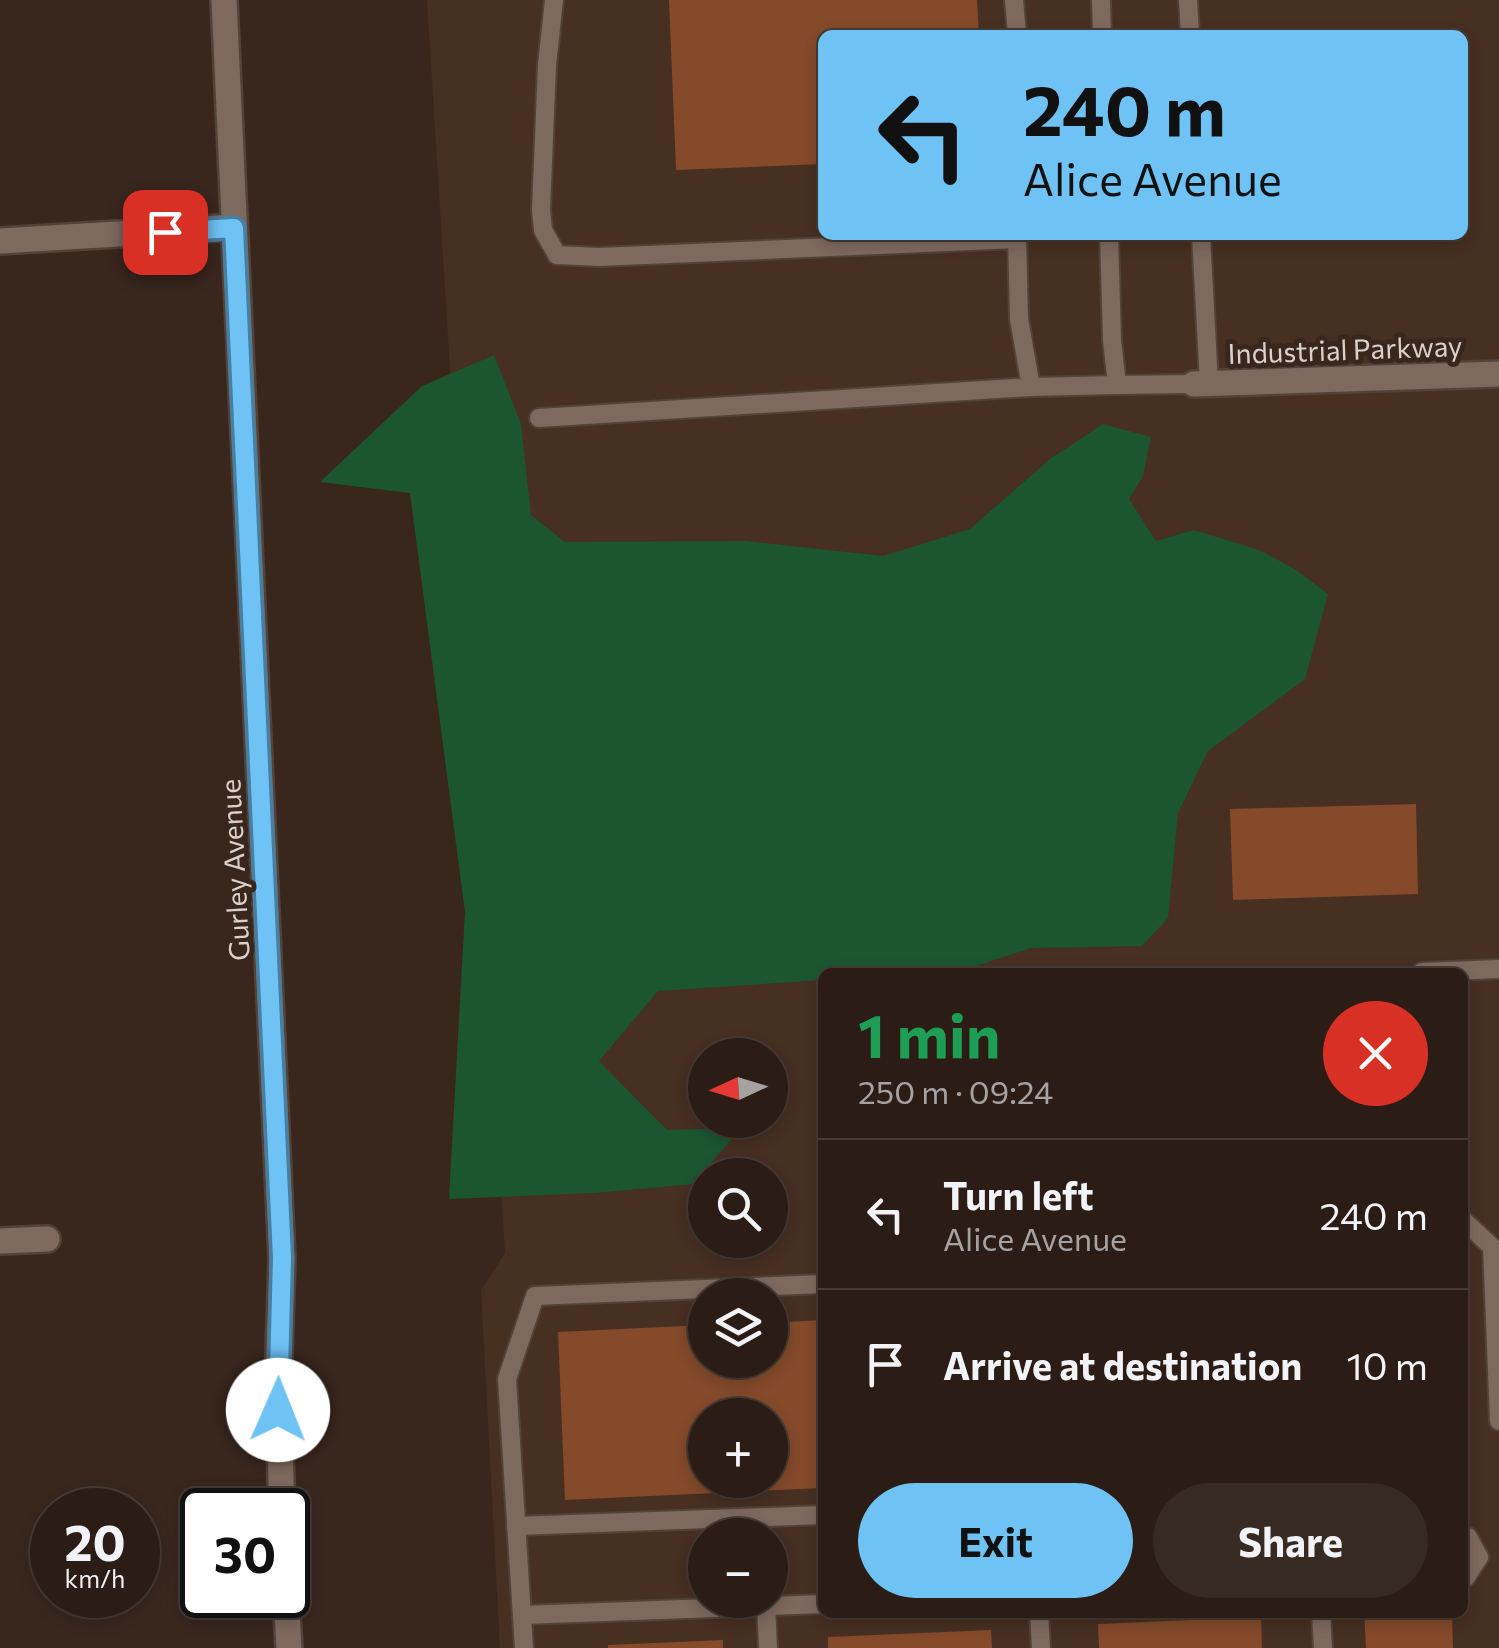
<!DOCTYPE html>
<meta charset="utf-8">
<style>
body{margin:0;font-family:Commissioner,sans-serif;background:#372a23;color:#f1f3f6;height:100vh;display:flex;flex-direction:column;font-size:38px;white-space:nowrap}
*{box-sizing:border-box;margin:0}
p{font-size:32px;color:#a6a2a1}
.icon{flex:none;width:55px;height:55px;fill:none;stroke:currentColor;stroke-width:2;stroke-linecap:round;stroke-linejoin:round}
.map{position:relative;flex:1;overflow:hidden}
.side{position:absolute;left:818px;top:968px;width:650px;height:650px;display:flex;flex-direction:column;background:#2b1d16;border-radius:15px;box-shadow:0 5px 15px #0003,0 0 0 2px #473b35}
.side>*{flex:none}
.guide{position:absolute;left:818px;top:30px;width:650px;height:210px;border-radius:15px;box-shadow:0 5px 15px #0003,0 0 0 2px #473b35;background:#6fc2f4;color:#111;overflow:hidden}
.needle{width:65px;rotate:266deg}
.tools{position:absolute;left:688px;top:1038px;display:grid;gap:20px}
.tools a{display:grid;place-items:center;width:100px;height:100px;border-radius:50%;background:#2b1d16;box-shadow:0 5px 15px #0003,0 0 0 2px #473b35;font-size:50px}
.speed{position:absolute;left:30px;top:1488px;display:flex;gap:20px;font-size:50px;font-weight:700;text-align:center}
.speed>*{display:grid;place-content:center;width:130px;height:130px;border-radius:50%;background:#2b1d16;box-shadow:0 5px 15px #0003,0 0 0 2px #473b35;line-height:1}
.speed small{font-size:25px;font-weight:400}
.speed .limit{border:5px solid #111;border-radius:15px;background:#fff;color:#111}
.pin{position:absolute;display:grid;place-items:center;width:85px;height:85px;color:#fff;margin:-42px;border-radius:20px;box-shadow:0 5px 15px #0006}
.me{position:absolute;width:110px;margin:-55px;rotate:1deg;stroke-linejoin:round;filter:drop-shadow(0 0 8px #0008)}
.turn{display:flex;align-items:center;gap:35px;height:210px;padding:0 40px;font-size:45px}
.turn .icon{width:130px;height:130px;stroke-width:2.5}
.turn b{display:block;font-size:70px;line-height:85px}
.round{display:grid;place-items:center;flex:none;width:105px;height:105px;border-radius:52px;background:#372a23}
.headline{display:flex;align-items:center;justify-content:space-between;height:170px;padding:0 40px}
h1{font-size:60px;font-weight:700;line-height:75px;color:#1e9e55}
.cta{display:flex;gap:20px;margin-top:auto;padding:20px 40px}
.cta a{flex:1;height:115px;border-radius:60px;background:#6fc2f4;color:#111;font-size:40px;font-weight:700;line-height:115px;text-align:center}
.cta a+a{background:#372a23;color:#f1f3f6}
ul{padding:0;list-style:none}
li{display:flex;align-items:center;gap:30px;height:150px;padding:0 40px;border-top:2px solid #473b35}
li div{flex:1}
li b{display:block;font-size:38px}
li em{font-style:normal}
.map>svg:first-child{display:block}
</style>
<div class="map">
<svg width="1499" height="1648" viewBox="0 0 1499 1648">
<rect width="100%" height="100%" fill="#39271e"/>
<path fill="#472f22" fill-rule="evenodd" d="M427,0H1499V1648H500L481,1290L505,1253ZM822,35H1462V235H822ZM822,972H1462V1612H822ZM705,1055H770V1120H705ZM705,1175H770V1240H705ZM705,1295H770V1360H705ZM705,1415H770V1480H705ZM705,1535H770V1600H705Z"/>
<path fill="#1b5631" d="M494,355L521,424L531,515L565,542L746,541L883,556L970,529L1050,459L1103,424L1151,437L1143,476L1129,499L1156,541L1194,530L1259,550L1295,569L1328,594L1305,679L1208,751L1178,813L1168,918L1142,946L1031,948L958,972H822V980L658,991L599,1061L667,1130L741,1128L693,1184L595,1193L449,1199L465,912L410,493L320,482L422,386Z"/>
<g fill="#844a2a" fill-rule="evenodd">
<path d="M669,0H977L979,35H822V164L676,170Z"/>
<path d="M1416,804L1418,894L1233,900L1230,809Z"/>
<path d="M822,1320V1488L565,1500L558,1332L705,1325V1360H770V1323ZM705,1415H770V1480H705Z"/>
<path d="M1364,1612H1452L1453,1648H1366Z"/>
<path d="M1261,1617L1262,1648H1099L1098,1624Z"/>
<path d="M991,1630L992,1648H828V1637Z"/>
<path d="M723,1640V1648H608V1645Z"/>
</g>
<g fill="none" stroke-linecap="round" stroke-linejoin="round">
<g stroke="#51423a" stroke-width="22">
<g id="service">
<path d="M554,0L547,65L541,210L543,230L557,255L599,257L1017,239"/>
<path d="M1014,0L1017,35"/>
<path d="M1101,0L1102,35"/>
<path d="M1188,0L1190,35"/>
<path d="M1017,235L1019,319L1031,387L1117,385"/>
<path d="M1109,235L1112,340L1117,385L1194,384"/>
<path d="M1201,235L1209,384"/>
<path d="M539,418L1031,387"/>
<path d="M1422,972L1499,969"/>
<path d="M1462,1219L1492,1247L1499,1421"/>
<path d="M516,1526L822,1515"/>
<path d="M1462,1537H1468L1479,1557"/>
<path d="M1462,1577H1466L1479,1557"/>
<path d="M766,1606L768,1648"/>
<path d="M1039,1612L1041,1648"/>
<path d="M1321,1612L1323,1648"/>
<path d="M522,1615L822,1604"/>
<path d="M524,1648L507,1379L535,1296L822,1284"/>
</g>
</g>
<g stroke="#51423a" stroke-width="30">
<g id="minor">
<path d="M224,0L282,1259L278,1385L282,1510"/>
<path d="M0,241L234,227"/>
<path d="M1194,384L1499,374"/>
<path d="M0,1241L47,1239"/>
<path d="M286,1595L289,1648"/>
</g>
</g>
<use href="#service" stroke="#7e695e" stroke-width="18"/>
<use href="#minor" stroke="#7e695e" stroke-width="25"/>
</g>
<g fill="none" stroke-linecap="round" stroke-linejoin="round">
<g stroke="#487e9f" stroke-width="25">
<path id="route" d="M165,232L234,228L282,1258L278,1410"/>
</g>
<use href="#route" stroke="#6fc2f4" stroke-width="18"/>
</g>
<g text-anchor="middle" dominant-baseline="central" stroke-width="10" stroke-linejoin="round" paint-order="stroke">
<g font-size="28" fill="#dcd0ca" stroke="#39271e">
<text transform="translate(1345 349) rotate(-2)">Industrial Parkway</text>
<text transform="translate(234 870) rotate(-93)">Gurley Avenue</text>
</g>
</g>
</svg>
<div class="tools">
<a><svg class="needle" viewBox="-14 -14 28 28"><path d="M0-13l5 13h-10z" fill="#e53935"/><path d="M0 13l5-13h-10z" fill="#a6a2a1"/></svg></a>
<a><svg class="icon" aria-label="search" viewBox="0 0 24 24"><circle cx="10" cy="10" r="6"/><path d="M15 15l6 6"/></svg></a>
<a><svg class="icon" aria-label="layers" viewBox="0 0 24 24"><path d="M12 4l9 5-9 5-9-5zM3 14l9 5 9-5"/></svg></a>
<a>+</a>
<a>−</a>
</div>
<div class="speed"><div>20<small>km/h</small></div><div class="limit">30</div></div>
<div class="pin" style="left:165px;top:232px;background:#d93025"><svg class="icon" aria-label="arrive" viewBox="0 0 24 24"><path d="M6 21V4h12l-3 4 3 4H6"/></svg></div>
<svg class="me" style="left:278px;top:1410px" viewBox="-20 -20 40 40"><circle r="19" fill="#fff"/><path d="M0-13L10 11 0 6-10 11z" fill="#6fc2f4"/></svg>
<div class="guide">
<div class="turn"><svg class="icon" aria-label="left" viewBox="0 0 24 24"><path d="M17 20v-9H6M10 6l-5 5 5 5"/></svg><div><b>240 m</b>Alice Avenue</div></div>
</div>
<section class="side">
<div class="headline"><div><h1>1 min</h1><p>250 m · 09:24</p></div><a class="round" style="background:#d93025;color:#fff"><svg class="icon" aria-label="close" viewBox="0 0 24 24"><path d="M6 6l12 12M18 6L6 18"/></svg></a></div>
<ul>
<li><svg class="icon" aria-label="left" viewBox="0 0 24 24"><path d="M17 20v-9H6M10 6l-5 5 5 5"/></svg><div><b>Turn left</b><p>Alice Avenue</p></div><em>240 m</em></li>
<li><svg class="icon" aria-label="arrive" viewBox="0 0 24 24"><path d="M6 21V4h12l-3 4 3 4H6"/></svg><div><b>Arrive at destination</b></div><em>10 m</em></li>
</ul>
<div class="cta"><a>Exit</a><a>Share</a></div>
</section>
</div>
